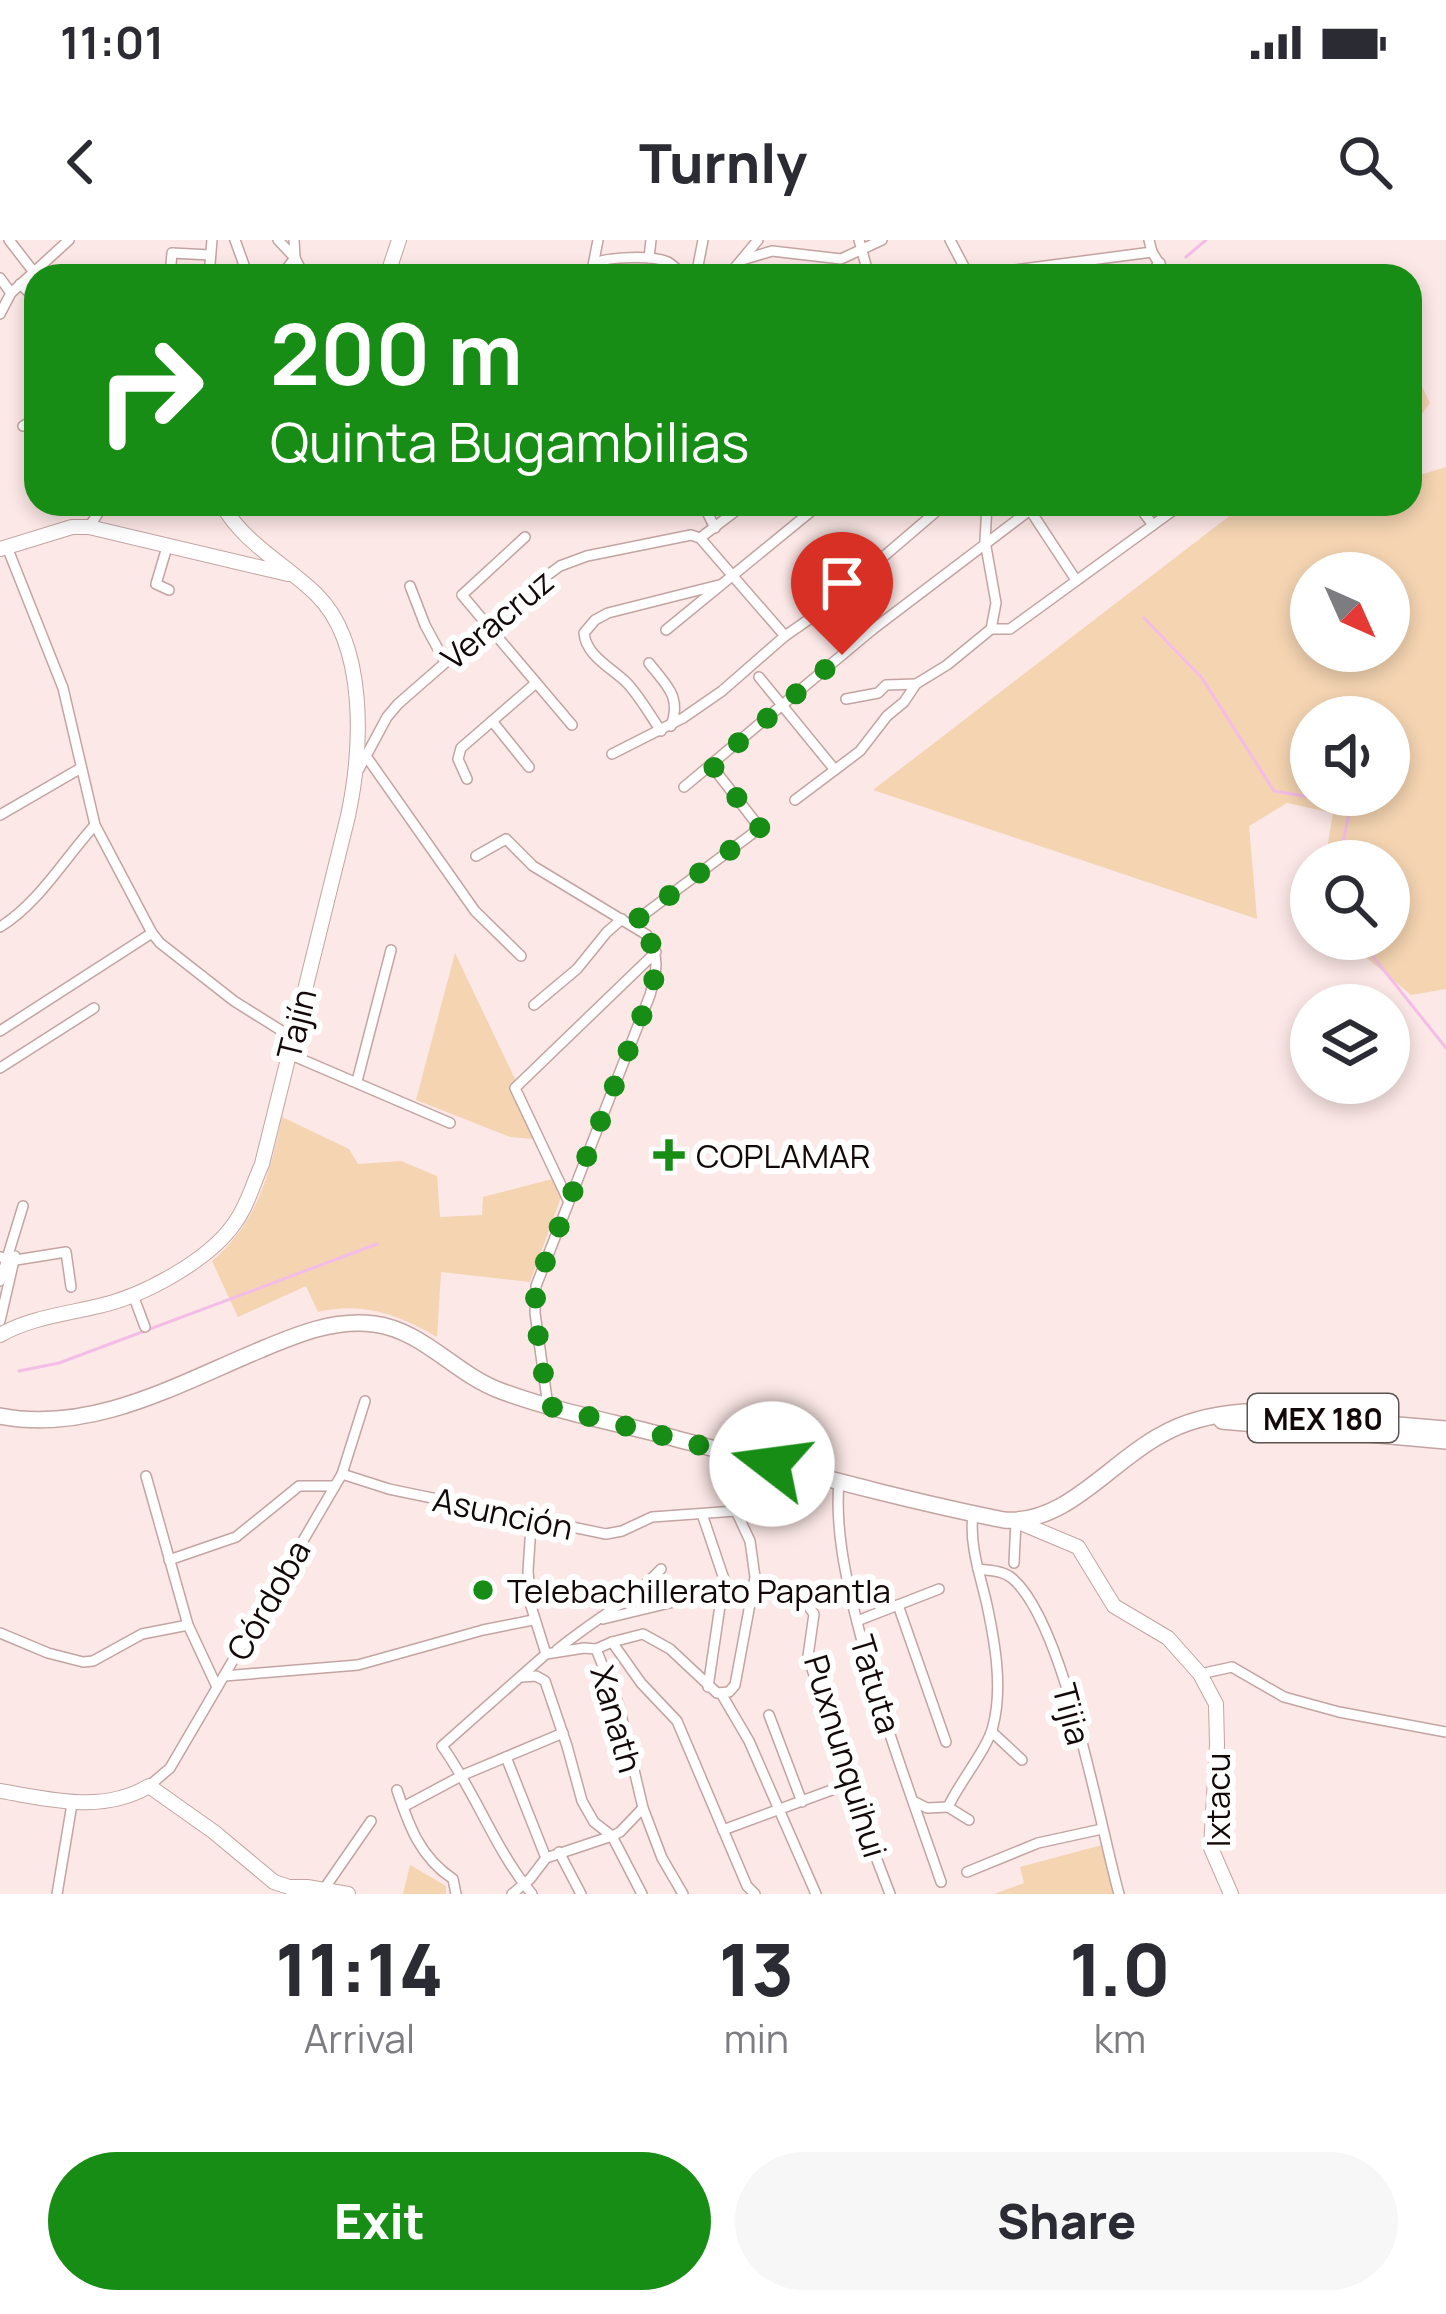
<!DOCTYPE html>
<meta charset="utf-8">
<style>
body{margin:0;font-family:Manrope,sans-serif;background:#f7f7f7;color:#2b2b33;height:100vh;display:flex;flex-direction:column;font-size:45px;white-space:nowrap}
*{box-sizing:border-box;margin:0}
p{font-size:39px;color:#7c7c81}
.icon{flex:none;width:66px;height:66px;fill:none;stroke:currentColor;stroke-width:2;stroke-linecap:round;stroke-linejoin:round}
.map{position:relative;height:1654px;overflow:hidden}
.sheet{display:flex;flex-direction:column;background:#fff;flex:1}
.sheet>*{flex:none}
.hud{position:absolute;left:24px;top:24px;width:1398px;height:252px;border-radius:36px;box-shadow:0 6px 18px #0003;background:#188d15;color:#fff;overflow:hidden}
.needle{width:78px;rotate:135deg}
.tools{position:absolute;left:1290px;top:312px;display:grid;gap:24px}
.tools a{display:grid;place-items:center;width:120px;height:120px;border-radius:50%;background:#fff;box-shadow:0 6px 18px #0003;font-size:60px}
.pin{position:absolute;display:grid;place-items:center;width:102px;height:102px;color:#fff;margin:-123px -51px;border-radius:50% 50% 50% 0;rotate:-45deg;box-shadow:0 0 12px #0007}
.pin .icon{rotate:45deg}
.me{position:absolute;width:132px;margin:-66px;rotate:285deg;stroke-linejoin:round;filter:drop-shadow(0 0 9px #0008)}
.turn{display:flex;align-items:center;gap:42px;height:252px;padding:0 48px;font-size:54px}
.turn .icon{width:156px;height:156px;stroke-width:2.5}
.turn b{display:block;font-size:84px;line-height:102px}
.eta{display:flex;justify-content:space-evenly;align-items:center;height:204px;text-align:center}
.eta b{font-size:72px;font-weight:800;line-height:84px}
.action{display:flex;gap:24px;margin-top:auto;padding:24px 48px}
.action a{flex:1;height:138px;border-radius:72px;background:#188d15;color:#fff;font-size:48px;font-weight:800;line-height:138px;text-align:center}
.action a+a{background:#f7f7f7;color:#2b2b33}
.status{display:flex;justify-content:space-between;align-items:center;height:84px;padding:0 60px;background:#fff;direction:ltr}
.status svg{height:33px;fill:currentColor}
header{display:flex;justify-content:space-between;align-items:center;height:156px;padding:0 48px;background:#fff;font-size:54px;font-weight:800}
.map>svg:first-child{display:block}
</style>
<div class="status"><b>11:01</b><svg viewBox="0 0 49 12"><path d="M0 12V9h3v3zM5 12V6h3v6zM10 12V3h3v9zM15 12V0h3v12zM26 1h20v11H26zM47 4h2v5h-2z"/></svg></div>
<header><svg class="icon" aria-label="back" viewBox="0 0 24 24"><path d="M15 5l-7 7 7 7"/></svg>Turnly<svg class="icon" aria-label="search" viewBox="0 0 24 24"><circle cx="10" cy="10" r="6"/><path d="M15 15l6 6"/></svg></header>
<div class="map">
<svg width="1446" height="1654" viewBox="0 0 1446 1654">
<rect width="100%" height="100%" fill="#fce8e6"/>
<g fill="#f4d4b1" fill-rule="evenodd">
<path d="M1412,126L1430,163L1410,190V128Z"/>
<path d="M1446,227V749L1411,755L1344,699H1389V621H1325L1333,573L1287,563L1249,586L1257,679L873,550L1245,264H1410V238ZM1311,333H1389V411H1311ZM1311,477H1389V555H1311Z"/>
<path d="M455,713L544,900L510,897L416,860Z"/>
<path d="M282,877L349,909L358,924L401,921L437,936L440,977L482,975L483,957L560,937L564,949L530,1042L441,1032L437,1097C400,1075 362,1061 318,1072L306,1046L238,1077L212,1021C258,982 270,933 282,877Z"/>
<path d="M1102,1605L1115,1654H994L1024,1643L1020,1627Z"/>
<path d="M410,1625L446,1646V1654H403Z"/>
</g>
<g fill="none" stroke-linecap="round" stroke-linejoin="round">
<g stroke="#f4bde8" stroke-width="3">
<path d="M1186,17L1206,0"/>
<path d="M1144,378L1202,438L1274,551L1351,564L1339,621"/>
<path d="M1359,699L1446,808"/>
<path d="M19,1131L59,1123L377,1004"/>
</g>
<g stroke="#c3a4a2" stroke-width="12">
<g id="street">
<path d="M9,0L33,31"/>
<path d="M235,0L248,36"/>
<path d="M278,0L295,18L304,36"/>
<path d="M294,0L295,18"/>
<path d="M859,0L869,36"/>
<path d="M950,0L969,36"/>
<path d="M1152,12L1167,36"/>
<path d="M649,18L651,0"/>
<path d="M742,20L772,11L841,19L882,0"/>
<path d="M594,23C609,17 652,15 668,22C673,25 680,32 684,36"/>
<path d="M170,36L172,13L210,15"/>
<path d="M209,36L212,0"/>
<path d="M281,36L295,18"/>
<path d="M591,36L598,0"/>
<path d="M696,36L703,0"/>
<path d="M728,36L758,0"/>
<path d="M969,36L1152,12L1149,0"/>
<path d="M1062,36L1078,23"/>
<path d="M1147,36L1160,23"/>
<path d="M0,38L11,53"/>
<path d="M20,44L36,59"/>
<path d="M0,74L11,53L69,0"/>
<path d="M23,186L36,178"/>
<path d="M703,264L715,288"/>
<path d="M987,264L985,301L996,363L991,389"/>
<path d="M1026,264L1076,340"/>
<path d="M1137,264L1153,285"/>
<path d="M89,287L104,264"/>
<path d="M525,297L462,355L572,485"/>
<path d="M700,298L785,396"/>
<path d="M7,307L63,448L95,585L152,693L160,703L234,761L293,798"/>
<path d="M167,307L156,344L169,350"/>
<path d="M410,346L425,385L445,422"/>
<path d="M848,347L945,264"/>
<path d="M666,390L820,264"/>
<path d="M649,423C666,445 682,456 671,486"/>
<path d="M759,437L835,530"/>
<path d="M846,459L878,453L886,445L916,444"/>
<path d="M492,481L529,527"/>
<path d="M661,491C650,475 640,457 627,443C612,428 586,416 584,393L595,380L608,373L719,345"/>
<path d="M612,514L683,478L722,451L785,396L831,364H846L872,390"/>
<path d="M366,516L475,671L521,716"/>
<path d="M359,529L387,477L398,464L533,346L560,326L587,316L691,295L700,298L745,264"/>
<path d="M467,539L458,519L461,508L536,443"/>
<path d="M684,547L872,390L1038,264"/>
<path d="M795,560L860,511L887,476L904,462L916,444L947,425L991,389H1010L1182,264"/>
<path d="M0,575L81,528"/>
<path d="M476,616L506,599L533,626L647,695C660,720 657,729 650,755L536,1046L535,1073L548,1166"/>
<path d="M631,684L760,588L711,525"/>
<path d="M0,687C39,663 64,619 95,585"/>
<path d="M534,765L577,729L607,692L622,679"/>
<path d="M0,791L152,693"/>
<path d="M289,814L450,883"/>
<path d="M0,828L94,768"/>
<path d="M357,841L391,710"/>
<path d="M568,960L515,848L656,712"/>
<path d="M0,1017L16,1020L66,1012L71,1047"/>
<path d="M0,1041L23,966"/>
<path d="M133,1055L145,1087"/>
<path d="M0,1081L15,1016"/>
<path d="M342,1234L389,1249L606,1294L622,1291L652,1277L736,1271"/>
<path d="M146,1236L188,1385L217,1447"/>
<path d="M839,1241C835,1287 845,1334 856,1378C878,1468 911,1555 941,1642"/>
<path d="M532,1271L528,1331L531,1366L546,1414"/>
<path d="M702,1274L724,1339L708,1447"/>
<path d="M169,1320L236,1297L299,1246H335"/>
<path d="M1014,1323L1016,1281"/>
<path d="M978,1329C990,1331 1003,1330 1013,1339C1065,1385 1099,1582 1119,1654"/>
<path d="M755,1348L801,1356L814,1374L808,1416L848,1544L890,1654"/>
<path d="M898,1365L946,1502"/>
<path d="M603,1379L686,1359L721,1358"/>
<path d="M857,1381L939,1349"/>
<path d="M0,1393L48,1413L83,1422L93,1421L142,1394L188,1385"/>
<path d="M612,1402L641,1443L677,1481L747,1646L755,1654"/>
<path d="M557,1410C590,1382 631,1361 661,1329"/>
<path d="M1200,1434L1232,1427L1284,1457L1339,1472L1446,1492"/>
<path d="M224,1436L358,1425L483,1390L533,1380"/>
<path d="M522,1437L536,1436L545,1441L567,1506L582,1561L594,1582L612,1596L642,1654"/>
<path d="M722,1455L749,1501L816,1654"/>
<path d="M769,1475L802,1562"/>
<path d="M992,1492L1022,1520"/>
<path d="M506,1517L546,1618"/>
<path d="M149,1546L170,1528L342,1234L365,1161"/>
<path d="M397,1550C409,1586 420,1617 453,1639L456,1654"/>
<path d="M913,1561L927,1568L948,1567"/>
<path d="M403,1567L463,1535L563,1493"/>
<path d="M948,1567C959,1543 988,1508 993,1486C1003,1448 995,1403 987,1365C980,1334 969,1305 973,1274"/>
<path d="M948,1567L969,1580"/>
<path d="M723,1590L848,1544"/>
<path d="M559,1612L581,1654"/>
<path d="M967,1632L1038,1603L1102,1589"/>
<path d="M324,1649L371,1581"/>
<path d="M57,1654L72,1564"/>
<path d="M512,1654L530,1639L546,1618L612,1596L620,1592L643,1568"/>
<path d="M532,1654C495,1610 476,1553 442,1506L546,1414L584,1408L596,1409"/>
<path d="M683,1654L662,1618L643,1568L619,1466L596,1409L612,1402L643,1394L670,1409L717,1453L729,1452L735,1445L755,1337L750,1301L736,1271L739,1215"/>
</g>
</g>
<g stroke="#c3a4a2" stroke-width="16">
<g id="secondary">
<path d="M387,36L399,0"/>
<path d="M0,309L72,287H89L288,334"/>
<path d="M0,1095C29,1078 66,1074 99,1066C143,1056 208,1021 234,984C247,967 253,944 262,924L348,576C362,510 368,405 316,354C285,324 242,302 222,264"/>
<path d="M1016,1281L1078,1307L1114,1366L1168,1398L1200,1434L1216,1464L1217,1505L1211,1608L1231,1654"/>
<path d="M0,1551C50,1559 102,1574 149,1546L214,1592L274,1642L289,1647H307L348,1654"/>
</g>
</g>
<g stroke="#c3a4a2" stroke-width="18">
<g id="primary">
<path d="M0,1176C92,1194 178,1144 260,1110C296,1095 333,1079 374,1084C423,1090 456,1135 501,1151C558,1172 618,1183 677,1199C785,1227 894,1258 1004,1280C1066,1285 1111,1221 1161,1195C1185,1181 1217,1174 1244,1172L1446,1189"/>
<path d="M1222,1181L1446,1201"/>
</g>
</g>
<use href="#street" stroke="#fff" stroke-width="9"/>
<use href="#secondary" stroke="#fff" stroke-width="14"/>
<use href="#primary" stroke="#fff" stroke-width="15"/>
</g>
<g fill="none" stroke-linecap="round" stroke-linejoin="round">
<path stroke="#188d15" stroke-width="21" stroke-dasharray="0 37.8" d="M772,1224L548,1166L535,1073L536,1046L650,755C659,721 662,706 631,684L760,588L712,525L842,415"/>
</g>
<g fill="#188d15" stroke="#fff" stroke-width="4.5">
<path d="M663 897h12v12h12v12h-12v12h-12v-12h-12v-12h12z"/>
<circle cx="483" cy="1350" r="12"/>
</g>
<g text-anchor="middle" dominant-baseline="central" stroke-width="12" stroke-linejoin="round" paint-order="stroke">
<rect fill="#fff" stroke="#5a5352" stroke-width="3" x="1248" y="1154" width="150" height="48" rx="9"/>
<g font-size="30" font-weight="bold" fill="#130908">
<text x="1323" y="1178">MEX 180</text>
</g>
<g font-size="33" fill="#130908" stroke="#fff">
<text transform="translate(497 379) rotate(-40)">Veracruz</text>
<text transform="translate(296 784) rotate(-76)">Tajín</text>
<text transform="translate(503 1273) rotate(12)">Asunción</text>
<text transform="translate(268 1360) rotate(-60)">Córdoba</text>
<text transform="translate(876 1444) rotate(73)">Tatuta</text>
<text transform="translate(1072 1474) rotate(75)">Tijia</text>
<text transform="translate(617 1479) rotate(74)">Xanath</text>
<text transform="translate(846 1516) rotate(73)">Puxnunquihui</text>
<text transform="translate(1217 1560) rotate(-90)">Ixtacu</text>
</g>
<g font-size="33" fill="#130908" stroke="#fff" text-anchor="start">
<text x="696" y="915">COPLAMAR</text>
<text x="507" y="1350">Telebachillerato Papantla</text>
</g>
</g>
</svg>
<div class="tools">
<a><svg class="needle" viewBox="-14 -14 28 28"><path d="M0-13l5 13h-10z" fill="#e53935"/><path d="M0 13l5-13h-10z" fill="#7c7c81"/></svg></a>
<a><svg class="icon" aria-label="sound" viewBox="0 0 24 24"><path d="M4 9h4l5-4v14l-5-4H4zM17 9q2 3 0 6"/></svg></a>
<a><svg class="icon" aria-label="search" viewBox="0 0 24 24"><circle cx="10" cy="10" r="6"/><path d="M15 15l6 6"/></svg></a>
<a><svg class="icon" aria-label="layers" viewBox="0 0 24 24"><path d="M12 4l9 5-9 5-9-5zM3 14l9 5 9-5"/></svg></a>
</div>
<div class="pin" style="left:842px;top:415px;background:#d93025"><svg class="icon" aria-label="arrive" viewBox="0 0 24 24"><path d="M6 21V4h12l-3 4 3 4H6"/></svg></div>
<svg class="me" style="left:772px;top:1224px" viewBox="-20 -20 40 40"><circle r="19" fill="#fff"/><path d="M0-13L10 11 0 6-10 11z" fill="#188d15"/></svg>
<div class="hud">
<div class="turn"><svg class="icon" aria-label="right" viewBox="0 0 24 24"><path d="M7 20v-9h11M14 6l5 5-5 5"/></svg><div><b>200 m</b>Quinta Bugambilias</div></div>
</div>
</div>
<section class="sheet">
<div class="eta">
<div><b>11:14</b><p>Arrival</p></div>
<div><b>13</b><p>min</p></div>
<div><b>1.0</b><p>km</p></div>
</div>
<div class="action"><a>Exit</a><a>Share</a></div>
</section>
